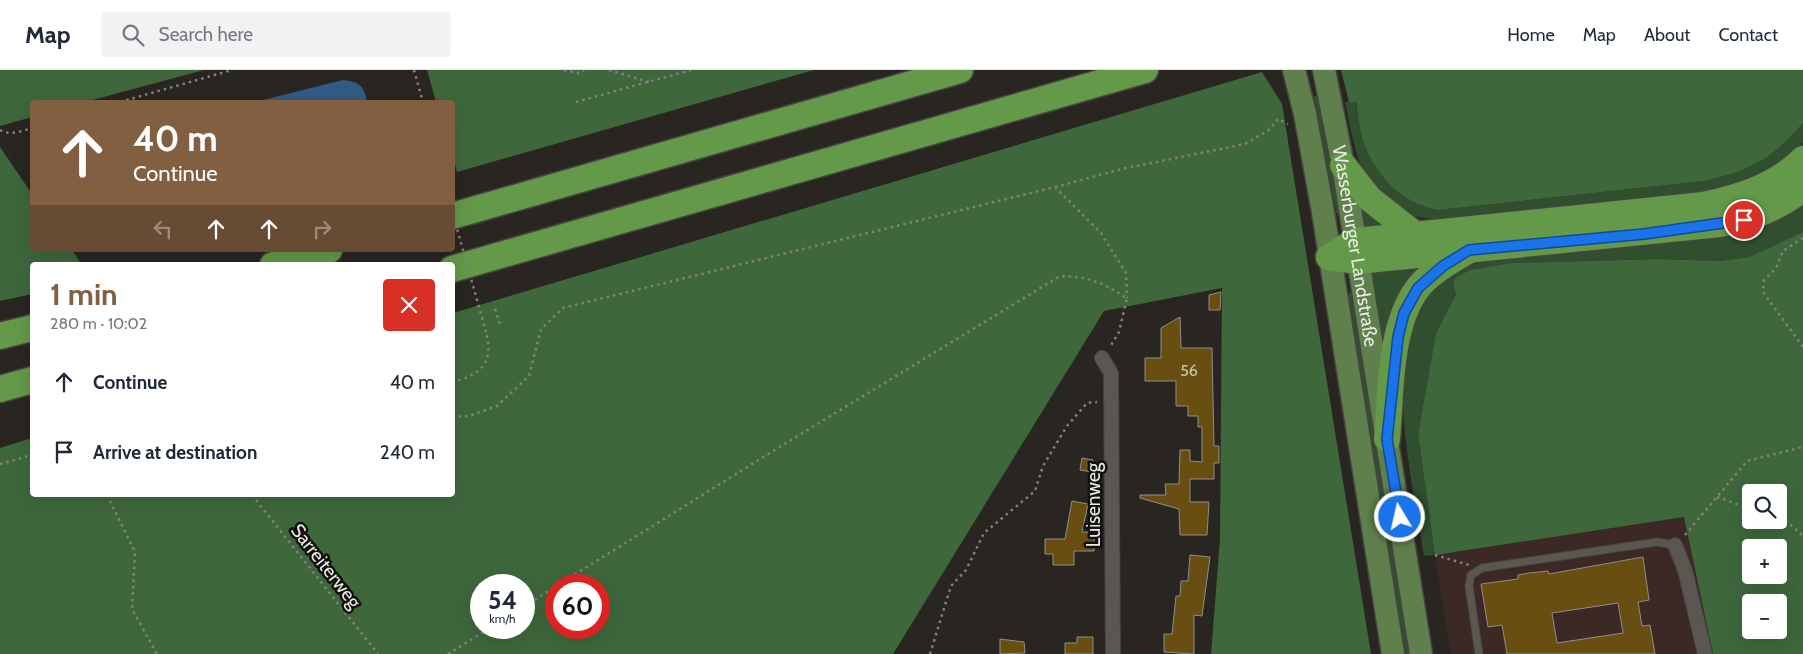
<!DOCTYPE html>
<meta charset="utf-8">
<style>
body{margin:0;font-family:Cabin,sans-serif;background:#f2f2f3;color:#1f2937;height:100vh;display:flex;flex-direction:column;font-size:19px;white-space:nowrap}
*{box-sizing:border-box;margin:0}
p{font-size:16px;color:#747a83}
.icon{flex:none;width:28px;height:28px;fill:none;stroke:currentColor;stroke-width:2;stroke-linecap:round;stroke-linejoin:round}
.map{position:relative;flex:1;overflow:hidden}
.details{position:absolute;left:30px;top:192px;width:425px;height:235px;display:flex;flex-direction:column;background:#fff;border-radius:5px;box-shadow:0 5px 20px #0002}
.details>*{flex:none}
.guide{position:absolute;left:30px;top:30px;width:425px;height:152px;border-radius:5px;box-shadow:0 5px 20px #0002;background:#815f40;color:#fff;overflow:hidden}
.tools{position:absolute;left:1742px;top:414px;display:grid;gap:10px}
.tools a{display:grid;place-items:center;width:45px;height:45px;border-radius:5px;background:#fff;box-shadow:0 5px 20px #0002;font-size:25px}
.speed{position:absolute;left:470px;top:504px;display:flex;gap:10px;font-size:25px;font-weight:700;text-align:center}
.speed>*{display:grid;place-content:center;width:65px;height:65px;border-radius:50%;background:#fff;box-shadow:0 5px 20px #0002;line-height:1}
.speed small{font-size:12px;font-weight:400}
.speed .limit{border:8px solid #d22;background:#fff;color:#111}
.pin{position:absolute;display:grid;place-items:center;width:42px;height:42px;color:#fff;margin:-21px;border:2px solid #fff;border-radius:50%;box-shadow:0 1px 5px #0007}
.me{position:absolute;width:55px;margin:-28px;rotate:351deg;stroke-linejoin:round;filter:drop-shadow(0 0 4px #0008)}
.turn{display:flex;align-items:center;gap:18px;height:105px;padding:0 20px;font-size:22px}
.turn .icon{width:65px;height:65px;stroke-width:2.5}
.turn b{display:block;font-size:35px;line-height:42px}
.lanes{display:flex;align-items:center;height:48px;padding:0 20px;background:#0003;justify-content:center;gap:25px;direction:ltr}
.lanes .off{opacity:.35}
.round{display:grid;place-items:center;flex:none;width:52px;height:52px;border-radius:5px;background:#f2f2f3}
.head{display:flex;align-items:center;justify-content:space-between;height:85px;padding:0 20px}
h1{font-size:30px;font-weight:800;line-height:38px;color:#815f40}
ul{padding:0;list-style:none}
li{display:flex;align-items:center;gap:15px;height:70px;padding:0 20px}
li div{flex:1}
li b{display:block;font-size:19px}
li em{font-style:normal}
header{display:flex;align-items:center;gap:30px;box-sizing:border-box;height:70px;padding:0 25px;background:#fff;border-bottom:1px solid #e0e1e3}
header strong{font-size:24px}
nav{display:flex;gap:28px;margin-inline-start:auto;font-size:18px}
.search{width:350px;height:45px;background:#f2f2f3;display:flex;align-items:center;gap:12px;box-sizing:border-box;padding:0 18px;border-radius:5px;color:#747a83;font-size:19px}
.map>svg:first-child{display:block}
</style>
<header>
<strong>Map</strong>
<div class="search"><svg class="icon" aria-label="search" viewBox="0 0 24 24"><circle cx="10" cy="10" r="6"/><path d="M15 15l6 6"/></svg>Search here</div>
<nav><a>Home</a><a>Map</a><a>About</a><a>Contact</a></nav>
</header>
<div class="map">
<svg width="1803" height="584" viewBox="0 0 1803 584">
<rect width="100%" height="100%" fill="#292622"/>
<path fill="#3c2925" d="M1685,447L1713,584H1451L1435,485Z"/>
<g fill="#304f2f">
<path d="M1317,25L1341,143V150L1336,142L1313,27Z"/>
<path d="M1355,31L1366,80L1438,140L1704,111C1751,101 1771,90 1803,53V73L1779,96L1734,118L1467,149C1447,149 1423,151 1405,143C1360,125 1354,74 1345,32Z"/>
<path d="M1354,122L1393,159L1361,161Z"/>
<path d="M1803,129V162L1749,187L1720,191L1658,189L1511,193L1453,214L1456,224L1436,263L1418,364L1435,485L1424,486C1413,415 1384,296 1420,231C1427,219 1452,202 1463,193Z"/>
<path d="M1435,190L1384,289L1368,198Z"/>
<path d="M1349,222L1354,224L1412,584H1403L1348,231Z"/>
</g>
<g fill="#3e673c" fill-rule="evenodd">
<path d="M0,0H204L85,32H32V47L0,56Z"/>
<path d="M427,0H814L457,102L453,87L452,32H436Z"/>
<path d="M1341,0H1803V53C1771,90 1751,101 1704,111L1438,140C1404,133 1382,112 1367,81C1360,67 1359,47 1356,32H1349Z"/>
<path d="M1262,2L1282,34L1371,584H1211L1220,469L1222,218L1104,241L893,584H0V378L32,368V425H452L453,243ZM481,515H524V558H481ZM556,515H599V558H556Z"/>
<path d="M0,77L32,124V180H72L82,195H32V224L0,231Z"/>
<path d="M1803,162V584H1713L1684,447L1435,485L1418,364L1436,263L1456,224L1453,214L1456,207L1471,200L1511,193L1658,189L1720,191L1749,187ZM1779,422V450H1751V422ZM1751,478H1779V505H1751ZM1779,532V560H1751V532Z"/>
</g>
<path fill="#305c84" d="M343,10C360,12 364,16 367,32H255Z"/>
<g fill="#684e10" stroke="#918e88" fill-rule="evenodd">
<path d="M1221,222L1220,240H1209V225Z"/>
<path d="M1180,247L1181,278H1212L1214,376H1219V393H1214V409H1190V432H1209L1207,465H1180L1179,439L1140,428V425H1166L1165,414H1179L1180,380H1190V391L1202,392V357H1198V346H1188V336H1176V311H1145V288H1161V258Z"/>
<path d="M1082,388L1093,390L1092,402L1080,400Z"/>
<path d="M1072,431L1088,434L1082,462H1094V481H1074V495H1053V484H1045V469H1065Z"/>
<path d="M1190,485L1210,487L1202,546L1194,545V584L1164,582V564H1172L1176,526H1180L1181,511H1188Z"/>
<path d="M1643,487L1649,530L1638,532L1642,556L1650,555L1655,584H1507L1502,555L1488,557L1481,514L1518,509V505L1529,503L1548,501L1549,504ZM1618,533L1623,563L1557,573L1552,543Z"/>
<path d="M1077,567H1093V584H1065V573H1077Z"/>
<path d="M1000,569L1024,572L1025,583L1000,584Z"/>
</g>
<g fill="none" stroke-linecap="round" stroke-linejoin="round">
<g stroke="#464440" stroke-width="9">
<path id="lane" d="M1479,584L1469,516L1471,505L1482,498L1657,472L1675,475"/>
</g>
<g stroke="#464440" stroke-width="16">
<g id="street">
<path d="M1102,288L1111,303L1113,584"/>
<path d="M1675,475L1685,500L1705,584"/>
</g>
</g>
<g stroke="#464440" stroke-width="25">
<g id="primary">
<path d="M1294,0L1305,44L1323,142L1393,584"/>
<path id="s1" d="M1324,0L1343,95L1421,584"/>
</g>
</g>
<g stroke="#464440" stroke-width="29">
<g id="highway">
<path d="M1343,95L1370,129L1417,166"/>
<path d="M452,146L960,0"/>
<path d="M1329,187L1355,171L1703,135C1740,127 1776,116 1803,89"/>
<path d="M1329,187L1358,191L1720,154C1752,149 1777,138 1803,119"/>
<path d="M273,195L329,180"/>
<path d="M452,199L1145,0"/>
<path d="M0,266L32,258"/>
<path d="M0,319L32,310"/>
<path d="M1387,369C1391,323 1389,258 1417,219C1429,203 1449,192 1466,182"/>
</g>
</g>
<g stroke="#83807d" stroke-width="2.5" stroke-dasharray="2.5 4" stroke-linecap="butt">
<path d="M414,0L423,32"/>
<path d="M564,0L579,3L584,0"/>
<path d="M609,0L649,12"/>
<path d="M120,32L232,0"/>
<path d="M576,32L691,0"/>
<path d="M0,60C10,66 22,61 32,58"/>
<path d="M1055,117L1122,99L1245,74L1269,60L1278,49L1288,54"/>
<path d="M1803,168L1783,181L1776,198L1764,210L1763,222L1803,277"/>
<path d="M495,239L501,257"/>
<path d="M452,312C481,305 494,293 486,262"/>
<path d="M452,347L469,346L497,336L529,306L541,259L563,238L1055,117L1101,163L1126,203L1127,228"/>
<path d="M0,394L32,385"/>
<path d="M107,425L135,482L132,539L157,584"/>
<path d="M252,425L378,584"/>
<path d="M1717,427L1751,439"/>
<path d="M1779,449L1788,452L1803,466"/>
<path d="M1685,465L1747,391L1803,377"/>
<path d="M1435,485L1469,495"/>
<path d="M558,515L773,381L1060,206C1091,207 1101,212 1127,228L1119,262L1110,277"/>
<path d="M524,537L556,516"/>
<path d="M448,584L490,558"/>
<path d="M930,584L951,516L966,500L984,463L1035,421L1043,396L1067,356L1087,333L1097,332"/>
</g>
<use href="#lane" stroke="#5a5752" stroke-width="7"/>
<use href="#street" stroke="#5a5752" stroke-width="14"/>
<use href="#primary" stroke="#5f7f4c" stroke-width="22"/>
<use href="#highway" stroke="#639948" stroke-width="26"/>
<path stroke="#83807d" stroke-width="2.5" stroke-dasharray="2.5 4" stroke-linecap="butt" d="M452,141L486,262"/>
</g>
<g fill="none" stroke-linecap="round" stroke-linejoin="round">
<g stroke="#114b97" stroke-width="12">
<path id="route" d="M1400,447L1387,369L1398,267L1404,243L1418,218L1443,196L1469,180L1644,164L1744,150"/>
</g>
<use href="#route" stroke="#1a73e8" stroke-width="9"/>
</g>
<g text-anchor="middle" dominant-baseline="central" stroke-width="5" stroke-linejoin="round" paint-order="stroke">
<g font-size="16" fill="#cbc3b1">
<text x="1189" y="300">56</text>
</g>
<g font-size="19" fill="#eceae7" stroke="#11100d">
<text stroke="none"><textPath href="#s1" startOffset="179">Wasserburger Landstraße</textPath></text>
<text transform="translate(1093 435) rotate(-90)">Luisenweg</text>
<text transform="translate(326 496) rotate(52)">Sarreiterweg</text>
</g>
</g>
</svg>
<div class="tools">
<a><svg class="icon" aria-label="search" viewBox="0 0 24 24"><circle cx="10" cy="10" r="6"/><path d="M15 15l6 6"/></svg></a>
<a>+</a>
<a>−</a>
</div>
<div class="speed"><div>54<small>km/h</small></div><div class="limit">60</div></div>
<div class="pin" style="left:1744px;top:150px;background:#d93025"><svg class="icon" aria-label="arrive" viewBox="0 0 24 24"><path d="M6 21V4h12l-3 4 3 4H6"/></svg></div>
<svg class="me" style="left:1400px;top:447px" viewBox="-20 -20 40 40"><circle r="17" fill="#1a73e8" stroke="#fff" stroke-width="3"/><path d="M0-11L8 9 0 5-8 9z" fill="#fff"/></svg>
<div class="guide">
<div class="turn"><svg class="icon" aria-label="ahead" viewBox="0 0 24 24"><path d="M12 20V5M6 11l6-6 6 6"/></svg><div><b>40 m</b>Continue</div></div>
<div class="lanes"><svg class="icon off" aria-label="left" viewBox="0 0 24 24"><path d="M17 20v-9H6M10 6l-5 5 5 5"/></svg><svg class="icon" aria-label="ahead" viewBox="0 0 24 24"><path d="M12 20V5M6 11l6-6 6 6"/></svg><svg class="icon" aria-label="ahead" viewBox="0 0 24 24"><path d="M12 20V5M6 11l6-6 6 6"/></svg><svg class="icon off" aria-label="right" viewBox="0 0 24 24"><path d="M7 20v-9h11M14 6l5 5-5 5"/></svg></div>
</div>
<section class="details">
<div class="head"><div><h1>1 min</h1><p>280 m · 10:02</p></div><a class="round" style="background:#d93025;color:#fff"><svg class="icon" aria-label="close" viewBox="0 0 24 24"><path d="M6 6l12 12M18 6L6 18"/></svg></a></div>
<ul>
<li><svg class="icon" aria-label="ahead" viewBox="0 0 24 24"><path d="M12 20V5M6 11l6-6 6 6"/></svg><div><b>Continue</b></div><em>40 m</em></li>
<li><svg class="icon" aria-label="arrive" viewBox="0 0 24 24"><path d="M6 21V4h12l-3 4 3 4H6"/></svg><div><b>Arrive at destination</b></div><em>240 m</em></li>
</ul>
</section>
</div>
